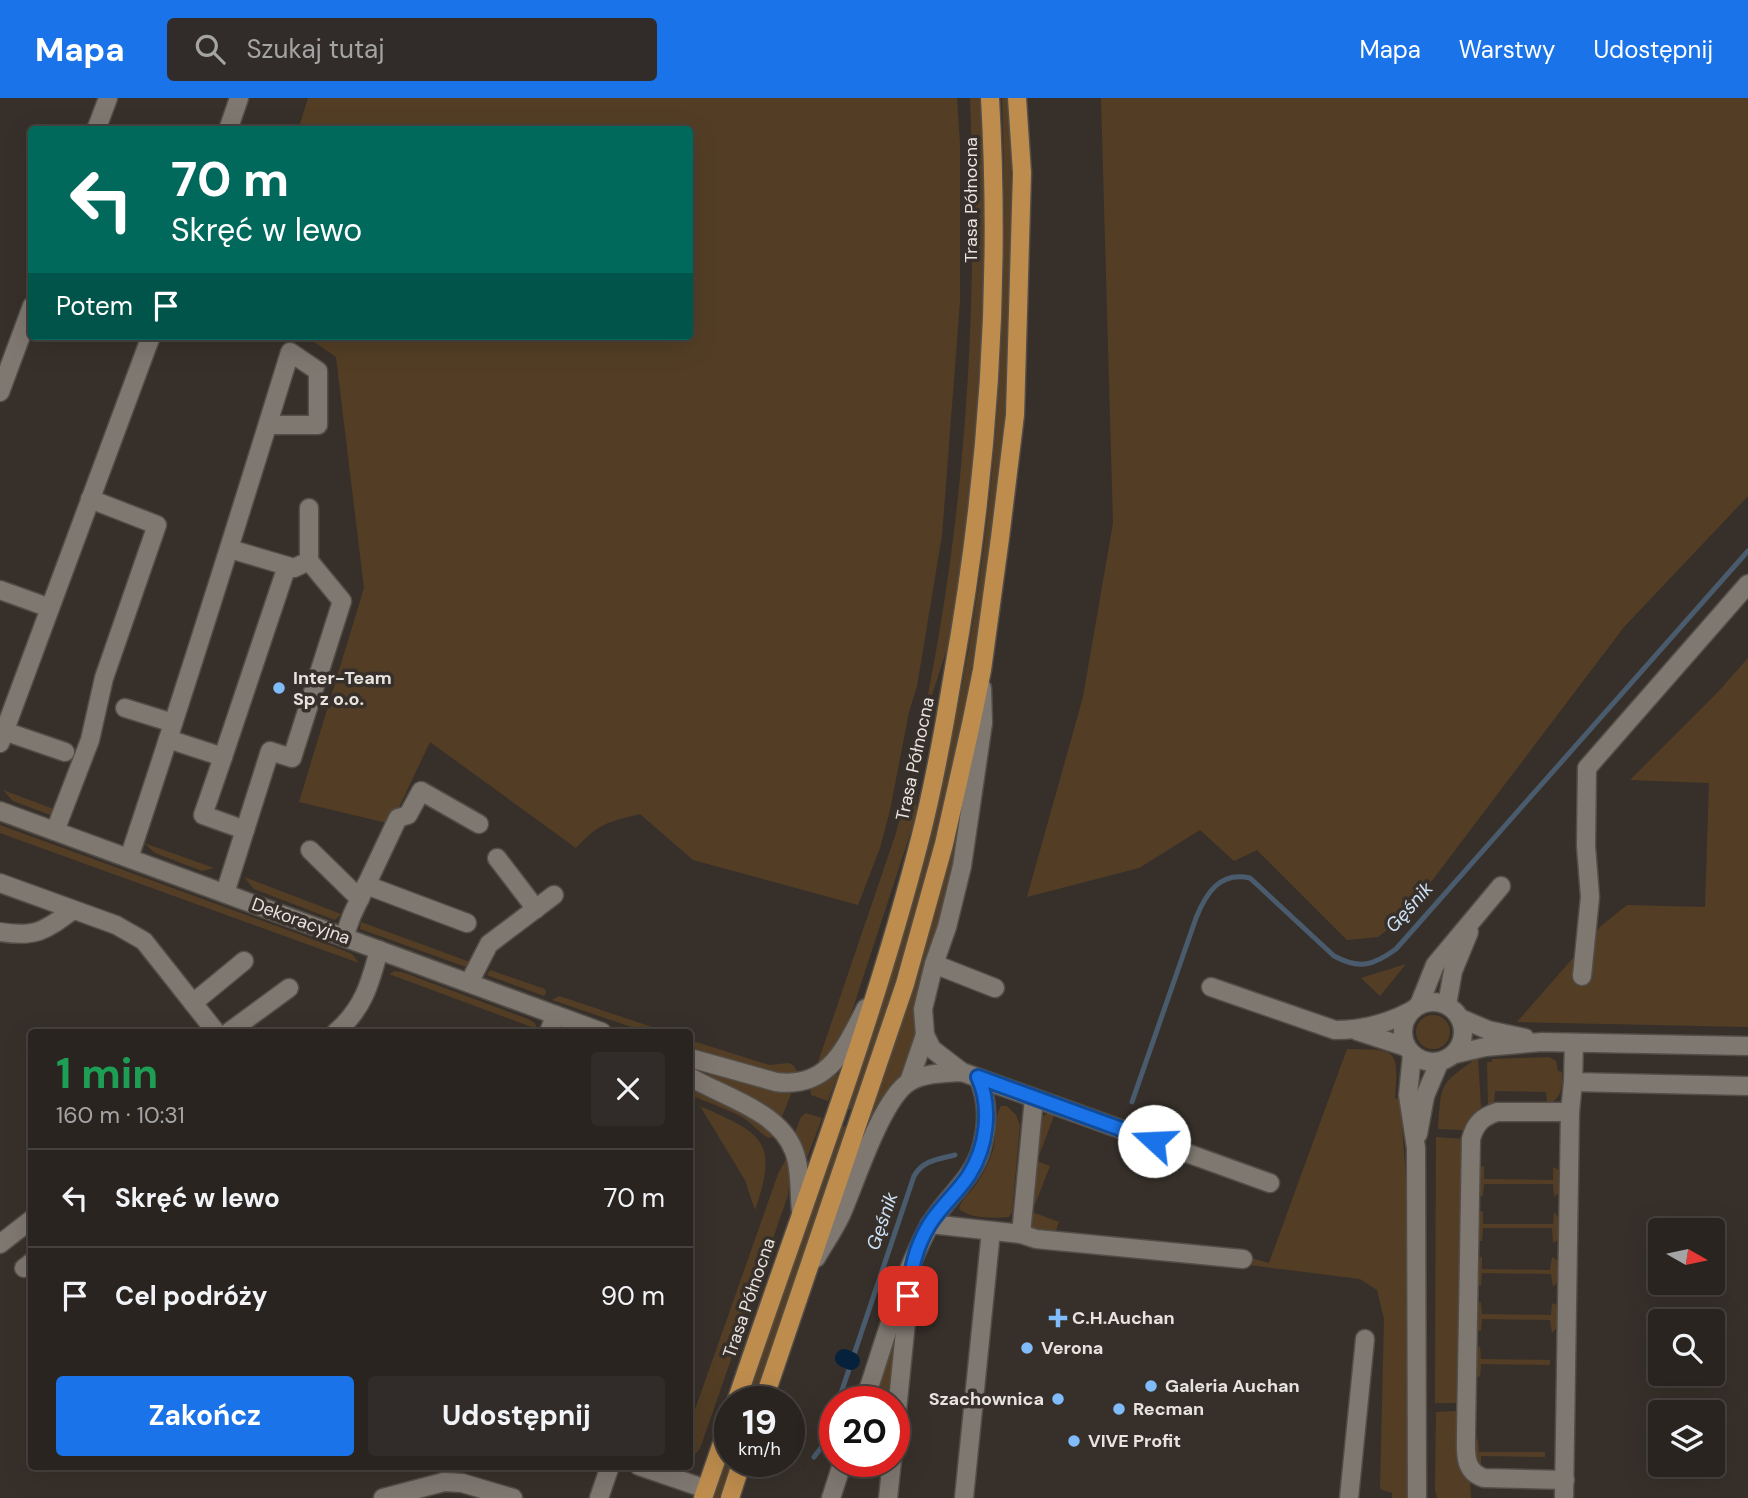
<!DOCTYPE html>
<html lang="pl">
<meta charset="utf-8">
<style>
body{margin:0;font-family:"DM Sans",sans-serif;background:#312c29;color:#f1f3f6;height:100vh;display:flex;flex-direction:column;font-size:26px;white-space:nowrap}
*{box-sizing:border-box;margin:0}
p{font-size:23px;color:#a5a4a5}
.icon{flex:none;width:38px;height:38px;fill:none;stroke:currentColor;stroke-width:2;stroke-linecap:round;stroke-linejoin:round}
.map{position:relative;flex:1;overflow:hidden}
.details{position:absolute;left:28px;top:931px;width:665px;height:441px;display:flex;flex-direction:column;background:#292420;border-radius:7px;box-shadow:0 7px 28px #0002,0 0 0 2px #45413e}
.details>*{flex:none}
.top-card{position:absolute;left:28px;top:28px;width:665px;height:214px;border-radius:7px;box-shadow:0 7px 28px #0002,0 0 0 2px #45413e;background:#00695c;color:#fff;overflow:hidden}
.needle{width:46px;rotate:99deg}
.fabs{position:absolute;left:1648px;top:1120px;display:grid;gap:14px}
.fabs a{display:grid;place-items:center;width:77px;height:77px;border-radius:7px;background:#292420;box-shadow:0 7px 28px #0002,0 0 0 2px #45413e;font-size:35px}
.speed{position:absolute;left:714px;top:1288px;display:flex;gap:14px;font-size:35px;font-weight:700;text-align:center}
.speed>*{display:grid;place-content:center;width:91px;height:91px;border-radius:50%;background:#292420;box-shadow:0 7px 28px #0002,0 0 0 2px #45413e;line-height:1}
.speed small{font-size:18px;font-weight:400}
.speed .limit{border:10px solid #d22;background:#fff;color:#111}
.pin{position:absolute;display:grid;place-items:center;width:60px;height:60px;color:#fff;margin:-30px;border-radius:14px;box-shadow:0 4px 10px #0006}
.me{position:absolute;width:77px;margin:-38px;rotate:290deg;stroke-linejoin:round;filter:drop-shadow(0 0 5px #0008)}
.turn{display:flex;align-items:center;gap:24px;height:147px;padding:0 28px;font-size:32px}
.turn .icon{width:91px;height:91px;stroke-width:2.5}
.turn b{display:block;font-size:49px;line-height:60px}
.then{display:flex;align-items:center;height:66px;padding:0 28px;background:#0003;gap:14px;font-size:26px}
.round{display:grid;place-items:center;flex:none;width:74px;height:74px;border-radius:7px;background:#312c29}
.headline{display:flex;align-items:center;justify-content:space-between;height:119px;padding:0 28px}
h1{font-size:42px;font-weight:700;line-height:52px;color:#1e9e55}
.button{display:flex;gap:14px;margin-top:auto;padding:14px 28px}
.button a{flex:1;height:80px;border-radius:7px;background:#1a73e8;color:#fff;font-size:28px;font-weight:700;line-height:80px;text-align:center}
.button a+a{background:#312c29;color:#f1f3f6}
ul{padding:0;list-style:none}
li{display:flex;align-items:center;gap:21px;height:98px;padding:0 28px;border-top:2px solid #45413e}
li div{flex:1}
li b{display:block;font-size:26px}
li em{font-style:normal}
header{display:flex;align-items:center;gap:42px;box-sizing:border-box;height:98px;padding:0 35px;background:#1a73e8;color:#fff}
header strong{font-size:33px}
nav{display:flex;gap:38px;margin-inline-start:auto;font-size:24px}
.search{width:490px;height:63px;background:#312c29;display:flex;align-items:center;gap:18px;box-sizing:border-box;padding:0 24px;border-radius:7px;color:#a5a4a5;font-size:26px}
.map>svg:first-child{display:block}
</style>
<header>
<strong>Mapa</strong>
<div class="search"><svg class="icon" aria-label="search" viewBox="0 0 24 24"><circle cx="10" cy="10" r="6"/><path d="M15 15l6 6"/></svg>Szukaj tutaj</div>
<nav><a>Mapa</a><a>Warstwy</a><a>Udostępnij</a></nav>
</header>
<div class="map">
<svg width="1748" height="1400" viewBox="0 0 1748 1400">
<rect width="100%" height="100%" fill="#37302a"/>
<g fill="#533e25">
<path d="M308,0H957L960,46V203L942,437L917,588L909,614L890,712L880,750L858,807L693,762L640,716C608,724 599,725 576,750L430,644L391,726L299,704L364,490L336,259L305,238H690V32H298Z"/>
<path d="M970,0H983L986,120L983,234L977,338L953,532L932,597L928,596C967,400 978,199 970,0Z"/>
<path d="M1002,0H1009L1011,33C1011,100 1013,168 1010,235C1003,376 984,517 955,655C930,776 892,894 853,1012L846,1010C899,859 942,707 969,549C1000,368 1009,183 1002,0Z"/>
<path d="M1101,0H1748V398L1624,529L1406,817L1378,839L1347,842L1257,752L1234,763L1200,732L1139,770L1027,799L1083,599L1113,425Z"/>
<path d="M1748,560V929L1517,924L1601,828L1627,807L1705,809L1709,685L1630,682L1717,595Z"/>
<path d="M917,672L916,718L853,910L838,948L816,970L895,738L913,675Z"/>
<path d="M3,692L59,713L53,718L13,703Z"/>
<path d="M965,699L963,731L916,924C915,967 899,986 878,1021L870,1018L932,828Z"/>
<path d="M0,727L345,853L352,856L359,865L0,735Z"/>
<path d="M144,745L214,770L202,773L155,755Z"/>
<path d="M244,779L341,816L335,822L254,791Z"/>
<path d="M361,824L470,864L466,869L360,831Z"/>
<path d="M1406,866L1380,898L1361,880Z"/>
<path d="M490,872L545,891L546,895L544,898L487,877Z"/>
<path d="M395,873L402,874L528,921L535,925L537,931L389,876Z"/>
<path d="M559,898L667,934H646L552,902Z"/>
<circle cx="1433" cy="934" r="17"/>
<path d="M690,942L769,967L789,965L794,968L798,976L772,977L690,949Z"/>
<path d="M1347,951C1396,952 1399,949 1395,1000L1400,1001L1407,1096V1400H1392V1395L1380,1391L1384,1221L1377,1192L1360,1181L1249,1167L1251,1160L1269,1165Z"/>
<path d="M1478,959L1481,1009L1474,1015L1463,1032L1438,1031C1442,982 1439,988 1478,959Z"/>
<path d="M1549,959L1556,963L1558,973L1562,974C1562,987 1563,997 1551,1005L1547,1004L1546,994L1495,993L1494,1005L1488,1007L1487,964H1492V961Z"/>
<path d="M709,973L793,991L781,1021L706,978Z"/>
<path d="M835,974L838,977L828,1003L811,997L810,988Z"/>
<path d="M690,989C719,1003 753,1012 775,1038L769,1040C759,1035 752,1025 742,1019C725,1010 707,1004 690,997Z"/>
<path d="M700,1008C760,1035 780,1041 755,1112L745,1082Z"/>
<path d="M1001,1008H1007L1016,1017L1020,1027L1012,1114L1009,1119C995,1120 970,1121 959,1111C961,1101 969,1096 975,1088C983,1077 989,1064 993,1052C997,1038 994,1019 1001,1008Z"/>
<path d="M806,1015L822,1020L805,1065L794,1037L801,1019Z"/>
<path d="M1048,1015H1055L1037,1063L1050,1068L1032,1114L1059,1124L1054,1137L1030,1130L1039,1021Z"/>
<path d="M840,1027L847,1029L752,1304H746Z"/>
<path d="M1436,1039L1464,1041L1459,1305H1435Z"/>
<path d="M788,1057L790,1076L788,1097L702,1345L699,1352L690,1361V1326L778,1076Z"/>
<path d="M1484,1068V1081L1553,1082V1069L1559,1072L1560,1094L1554,1099L1553,1086H1484L1483,1098L1479,1097L1477,1094L1479,1069Z"/>
<path d="M1483,1113V1126H1553L1554,1114L1558,1119V1142L1553,1145L1552,1130H1483L1482,1143H1477L1478,1114Z"/>
<path d="M1482,1158V1171L1550,1172L1552,1159L1557,1162L1558,1183L1553,1189L1551,1176L1482,1175L1481,1188L1476,1187L1475,1163Z"/>
<path d="M1481,1204L1482,1216L1551,1217L1552,1205L1557,1207V1229L1552,1235L1550,1222L1482,1221L1481,1233L1475,1232V1205Z"/>
<path d="M892,1247L896,1252L890,1304H869L889,1248Z"/>
<path d="M1480,1248L1481,1261L1550,1262V1267L1481,1266L1480,1279L1475,1277L1474,1251Z"/>
<path d="M1456,1313L1458,1362L1463,1373L1470,1382L1471,1400H1437L1435,1392L1436,1314Z"/>
<path d="M1478,1341L1479,1354H1545V1359L1481,1358V1370L1471,1354L1472,1344Z"/>
<path d="M730,1350V1363H732L719,1400H713Z"/>
</g>
<g fill="none" stroke-linecap="round" stroke-linejoin="round">
<g stroke="#495b6c" stroke-width="5">
<path d="M1132,1004L1196,820C1206,795 1220,773 1250,780L1334,858C1360,872 1374,867 1396,851L1748,453"/>
<path d="M838,1304L914,1078C923,1062 939,1061 955,1057"/>
<path d="M814,1359L824,1346L835,1314"/>
</g>
<path stroke="#05213b" stroke-width="18" d="M844,1260L851,1263"/>
<g stroke="#524d47" stroke-width="21">
<g id="minor">
<path d="M96,32L108,0"/>
<path d="M228,32L239,0"/>
<path d="M0,294L32,208"/>
<path d="M230,451L294,470L309,463V410"/>
<path d="M0,492L50,510"/>
<path d="M982,590L983,625L962,768L947,829L934,866L923,911L925,937L932,951L962,974L1270,1085"/>
<path d="M125,610L173,625"/>
<path d="M4,633L65,654"/>
<path d="M168,641L223,659L203,717L245,732"/>
<path d="M0,645L151,238"/>
<path d="M223,659L287,468"/>
<path d="M0,713L602,934"/>
<path d="M55,733L90,642L104,580L157,427L90,401"/>
<path d="M310,752L360,801"/>
<path d="M129,760C185,592 238,423 290,254L318,273V327H268"/>
<path d="M497,760L536,811"/>
<path d="M0,785L116,827L144,843L216,934"/>
<path d="M366,787L467,825"/>
<path d="M225,795L270,653L292,660L342,503L309,463"/>
<path d="M0,834C36,840 46,832 73,812"/>
<path d="M344,839L352,817L398,720L408,717L421,693L479,726"/>
<path d="M934,866L995,890"/>
<path d="M1582,878L1590,799L1586,748L1587,670L1748,486"/>
<path d="M469,885L489,846L554,797"/>
<path d="M1211,889L1335,932C1363,932 1387,926 1411,913"/>
<circle cx="1433" cy="934" r="30"/>
<path d="M193,905L244,863"/>
<path d="M1419,907L1435,867L1501,788"/>
<path d="M1447,907L1453,873L1469,834"/>
<path d="M1460,920L1488,932L1525,940"/>
<path d="M1357,933L1406,949"/>
<path d="M229,934L289,890"/>
<path d="M336,934C363,911 370,886 379,852"/>
<path d="M549,934L555,917"/>
<path d="M1574,945L1573,984L1748,988"/>
<path d="M1455,956L1485,949L1542,944L1748,948"/>
<path d="M1412,957L1408,997L1416,1050L1417,1400"/>
<path d="M690,960L776,984C829,991 845,950 866,910"/>
<path d="M690,979C724,999 779,1013 794,1053C801,1071 799,1095 801,1113"/>
<path d="M909,984L925,937"/>
<path d="M1418,1036L1425,998L1439,965"/>
<path d="M930,1126L1021,1136L1036,1141L1243,1161"/>
<path d="M1021,1136L1034,1000"/>
<path d="M0,1146L32,1121"/>
<path d="M816,1160C824,1146 834,1132 841,1117C855,1086 881,1002 909,984C924,975 945,975 962,974"/>
<path d="M24,1170L32,1164"/>
<path d="M864,1304C884,1247 899,1186 927,1132C942,1102 974,1082 982,1048C988,1025 988,1001 978,980"/>
<path d="M894,1342L909,1194"/>
<path d="M639,1368L706,1391"/>
<path d="M1565,1382L1484,1380C1463,1373 1466,1354 1466,1335L1471,1041C1475,1026 1482,1019 1497,1014H1570"/>
<path d="M383,1400L444,1384L462,1385L513,1400"/>
<path d="M599,1400L610,1368"/>
<path d="M831,1400L843,1363"/>
<path d="M888,1400L892,1363"/>
<path d="M964,1400L991,1133"/>
<path d="M1349,1400L1365,1241"/>
<path d="M1564,1400L1570,1014L1573,984"/>
</g>
</g>
<g stroke="#524d47" stroke-width="21">
<g id="major">
<path d="M736,1304C799,1117 871,932 920,741C934,687 944,631 953,576C987,386 1001,192 990,0"/>
<path d="M763,1304L905,886L944,746L971,626L982,572L1000,440L1015,317L1022,75L1017,0"/>
<path d="M703,1400L730,1322"/>
<path d="M730,1400L742,1363"/>
</g>
</g>
<use href="#minor" stroke="#7f7871" stroke-width="18"/>
<use href="#major" stroke="#be8d4e" stroke-width="18"/>
</g>
<g fill="none" stroke-linecap="round" stroke-linejoin="round">
<g stroke="#114b97" stroke-width="18">
<path id="route" d="M908,1198C912,1169 914,1153 929,1127C940,1109 958,1094 969,1077C987,1049 992,1009 978,979L1154,1043"/>
</g>
<use href="#route" stroke="#1a73e8" stroke-width="12"/>
</g>
<g fill="#81bcfa" stroke="#37302a" stroke-width="2.5">
<circle cx="279" cy="590" r="7"/>
<path d="M1054.5 1209.5h7v7h7v7h-7v7h-7v-7h-7v-7h7z"/>
<circle cx="1027" cy="1250" r="7"/>
<circle cx="1151" cy="1288" r="7"/>
<circle cx="1058" cy="1301" r="7"/>
<circle cx="1119" cy="1311" r="7"/>
<circle cx="1074" cy="1343" r="7"/>
</g>
<g text-anchor="middle" dominant-baseline="central" stroke-width="7" stroke-linejoin="round" paint-order="stroke">
<g font-size="18" fill="#e7e3df" stroke="#37302a">
<text transform="translate(971 102) rotate(-90)">Trasa Północna</text>
<text transform="translate(915 661) rotate(-78)">Trasa Północna</text>
<text transform="translate(301 823) rotate(20)">Dekoracyjna</text>
<text transform="translate(749 1200) rotate(-71)">Trasa Północna</text>
</g>
<g font-size="18" font-weight="bold" fill="#e7e3df" stroke="#37302a" text-anchor="start">
<text x="293" y="580">Inter-Team<tspan x="293" dy="21">Sp z o.o.</tspan></text>
<text x="1072" y="1220">C.H.Auchan</text>
<text x="1041" y="1250">Verona</text>
<text x="1165" y="1288">Galeria Auchan</text>
<text x="1044" y="1301" text-anchor="end">Szachownica</text>
<text x="1133" y="1311">Recman</text>
<text x="1088" y="1343">VIVE Profit</text>
</g>
<g font-size="19" font-style="italic" fill="#cde1f6" stroke="#37302a">
<text transform="translate(1409 809) rotate(-48)">Gęśnik</text>
<text transform="translate(882 1123) rotate(-71)">Gęśnik</text>
</g>
</g>
</svg>
<div class="fabs">
<a><svg class="needle" viewBox="-14 -14 28 28"><path d="M0-13l5 13h-10z" fill="#e53935"/><path d="M0 13l5-13h-10z" fill="#a5a4a5"/></svg></a>
<a><svg class="icon" aria-label="search" viewBox="0 0 24 24"><circle cx="10" cy="10" r="6"/><path d="M15 15l6 6"/></svg></a>
<a><svg class="icon" aria-label="layers" viewBox="0 0 24 24"><path d="M12 4l9 5-9 5-9-5zM3 14l9 5 9-5"/></svg></a>
</div>
<div class="speed"><div>19<small>km/h</small></div><div class="limit">20</div></div>
<div class="pin" style="left:908px;top:1198px;background:#d93025"><svg class="icon" aria-label="arrive" viewBox="0 0 24 24"><path d="M6 21V4h12l-3 4 3 4H6"/></svg></div>
<svg class="me" style="left:1154px;top:1043px" viewBox="-20 -20 40 40"><circle r="19" fill="#fff"/><path d="M0-13L10 11 0 6-10 11z" fill="#1a73e8"/></svg>
<div class="top-card">
<div class="turn"><svg class="icon" aria-label="left" viewBox="0 0 24 24"><path d="M17 20v-9H6M10 6l-5 5 5 5"/></svg><div><b>70 m</b>Skręć w lewo</div></div>
<div class="then">Potem<svg class="icon" aria-label="arrive" viewBox="0 0 24 24"><path d="M6 21V4h12l-3 4 3 4H6"/></svg></div>
</div>
<section class="details">
<div class="headline"><div><h1>1 min</h1><p>160 m · 10:31</p></div><a class="round"><svg class="icon" aria-label="close" viewBox="0 0 24 24"><path d="M6 6l12 12M18 6L6 18"/></svg></a></div>
<ul>
<li><svg class="icon" aria-label="left" viewBox="0 0 24 24"><path d="M17 20v-9H6M10 6l-5 5 5 5"/></svg><div><b>Skręć w lewo</b></div><em>70 m</em></li>
<li><svg class="icon" aria-label="arrive" viewBox="0 0 24 24"><path d="M6 21V4h12l-3 4 3 4H6"/></svg><div><b>Cel podróży</b></div><em>90 m</em></li>
</ul>
<div class="button"><a>Zakończ</a><a>Udostępnij</a></div>
</section>
</div>
